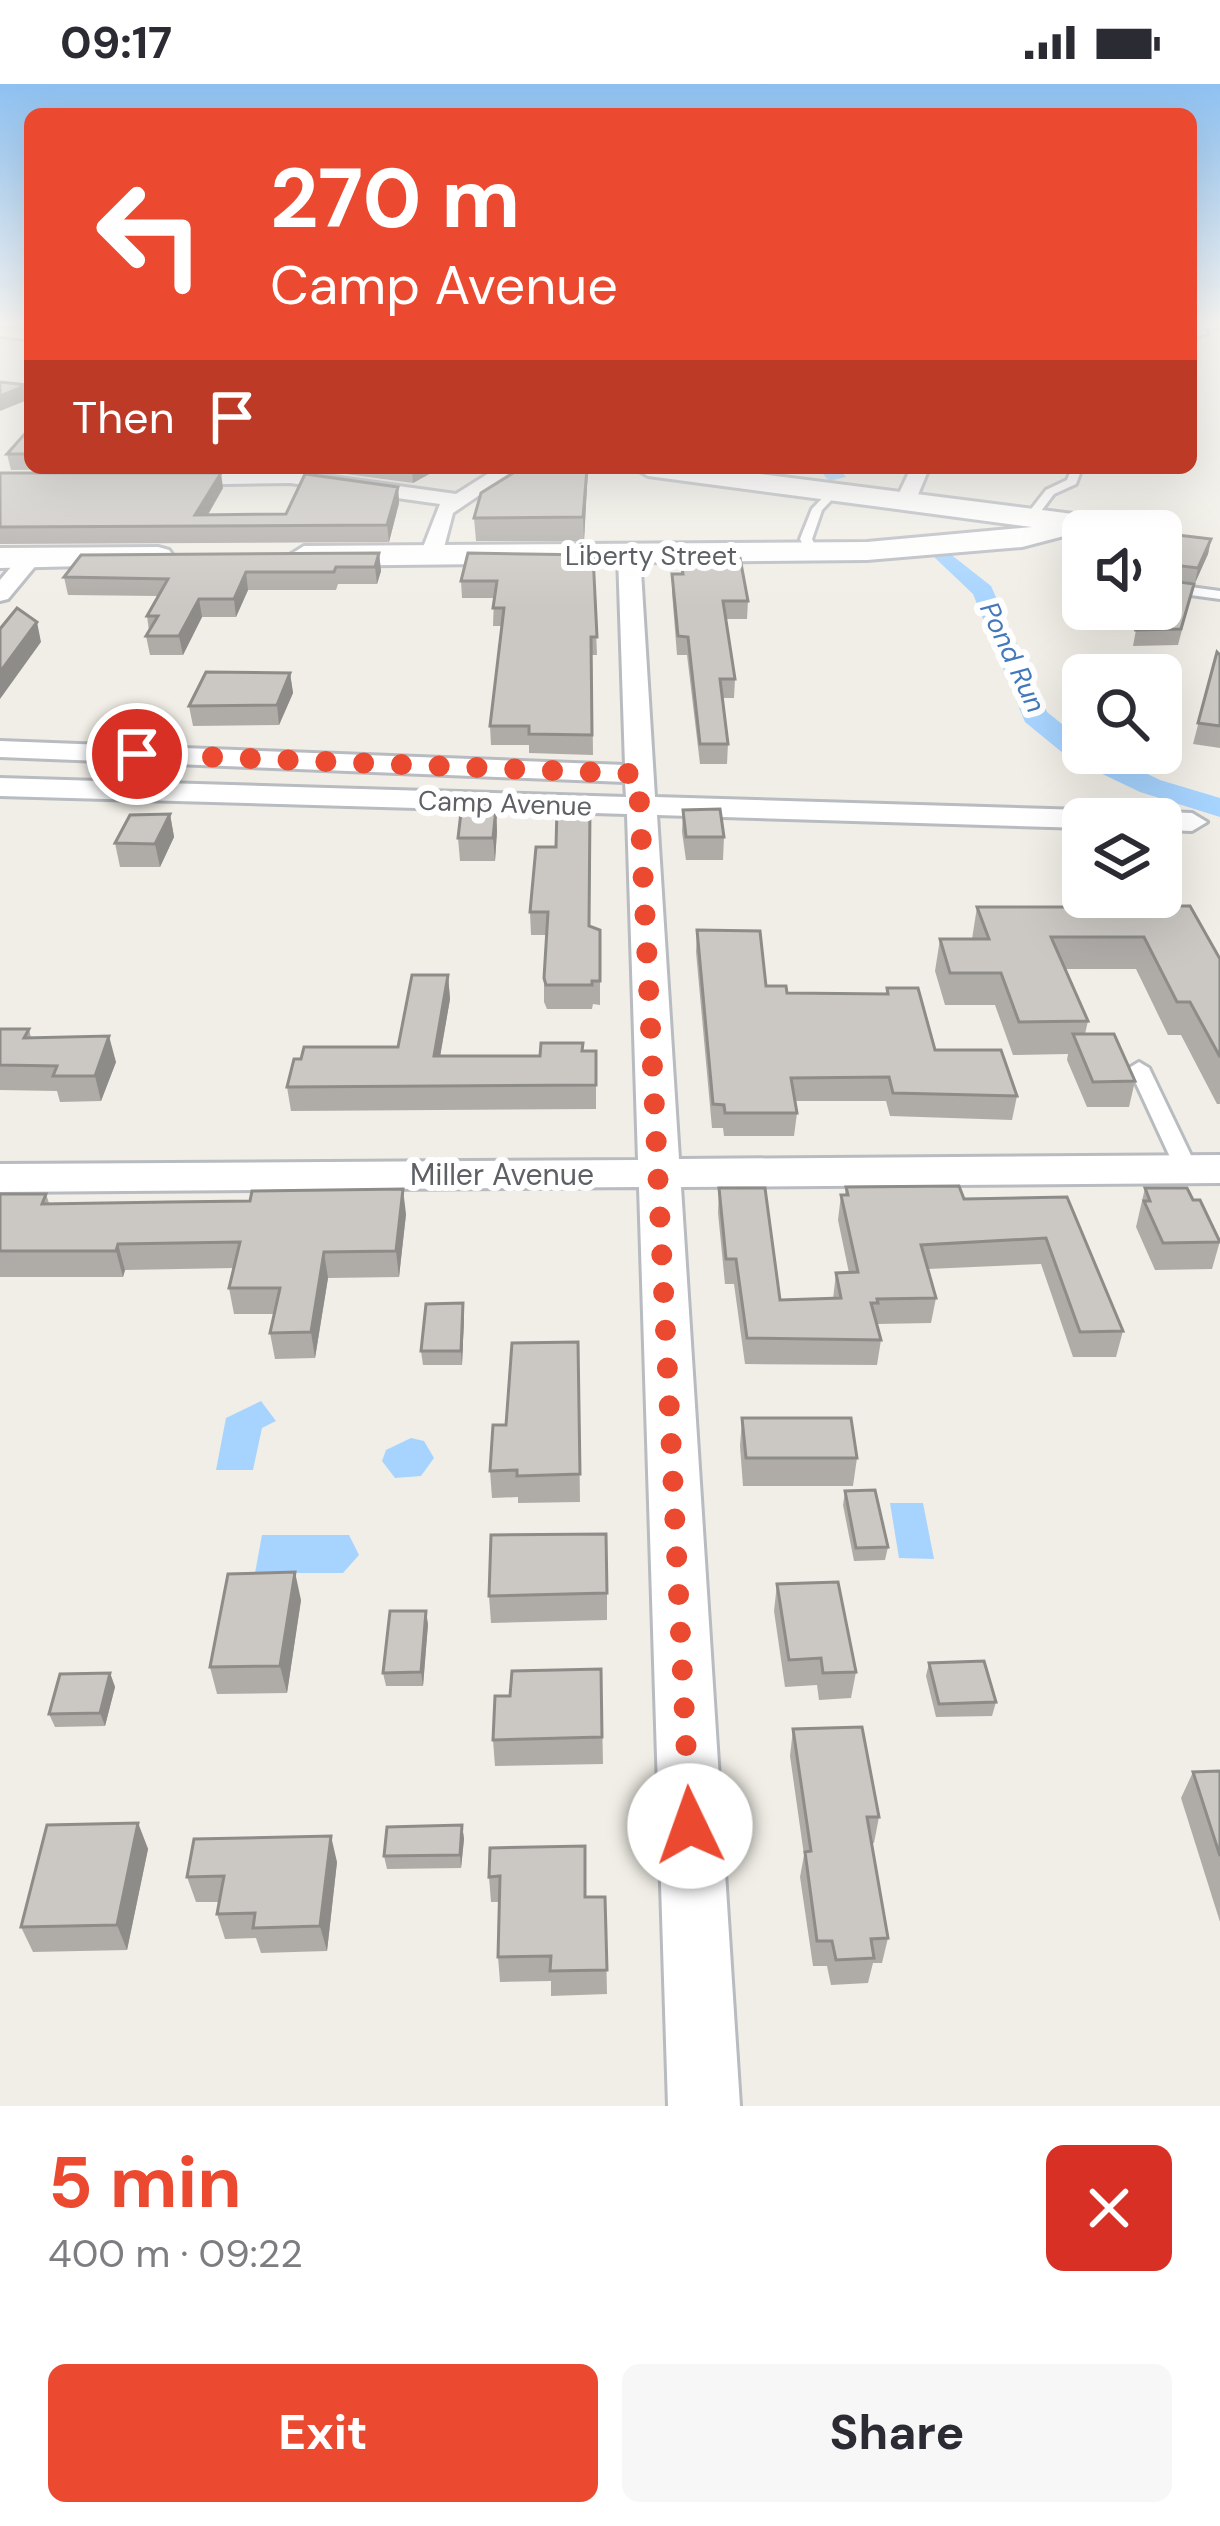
<!DOCTYPE html>
<meta charset="utf-8">
<style>
body{margin:0;font-family:"DM Sans",sans-serif;background:#f7f7f7;color:#2b2b33;height:100vh;display:flex;flex-direction:column;font-size:45px;white-space:nowrap}
*{box-sizing:border-box;margin:0}
p{font-size:39px;color:#7c7c81}
.icon{flex:none;width:66px;height:66px;fill:none;stroke:currentColor;stroke-width:2;stroke-linecap:round;stroke-linejoin:round}
.map{position:relative;height:2022px;overflow:hidden}
.panel{display:flex;flex-direction:column;background:#fff;flex:1}
.panel>*{flex:none}
.guide{position:absolute;left:24px;top:24px;width:1173px;height:366px;border-radius:18px;box-shadow:0 12px 48px #0002;background:#eb4930;color:#fff;overflow:hidden}
.fabs{position:absolute;left:1062px;top:426px;display:grid;gap:24px}
.fabs a{display:grid;place-items:center;width:120px;height:120px;border-radius:18px;background:#fff;box-shadow:0 12px 48px #0002;font-size:60px}
.pin{position:absolute;display:grid;place-items:center;width:102px;height:102px;color:#fff;margin:-51px;border:6px solid #fff;border-radius:50%;box-shadow:0 3px 12px #0007}
.me{position:absolute;width:132px;margin:-66px;rotate:357deg;stroke-linejoin:round;filter:drop-shadow(0 0 9px #0008)}
.turn{display:flex;align-items:center;gap:42px;height:252px;padding:0 48px;font-size:54px}
.turn .icon{width:156px;height:156px;stroke-width:2.5}
.turn b{display:block;font-size:84px;line-height:102px}
.then{display:flex;align-items:center;height:114px;padding:0 48px;background:#0003;gap:24px;font-size:45px}
.round{display:grid;place-items:center;flex:none;width:126px;height:126px;border-radius:18px;background:#f7f7f7}
.headline{display:flex;align-items:center;justify-content:space-between;height:204px;padding:0 48px}
h1{font-size:72px;font-weight:700;line-height:90px;color:#eb4930}
.primary-button{display:flex;gap:24px;margin-top:auto;padding:24px 48px}
.primary-button a{flex:1;height:138px;border-radius:18px;background:#eb4930;color:#fff;font-size:48px;font-weight:700;line-height:138px;text-align:center}
.primary-button a+a{background:#f7f7f7;color:#2b2b33}
.status{display:flex;justify-content:space-between;align-items:center;height:84px;padding:0 60px;background:#fff;direction:ltr}
.status svg{height:33px;fill:currentColor}
.map>svg:first-child{display:block}
</style>
<div class="status"><b>09:17</b><svg viewBox="0 0 49 12"><path d="M0 12V9h3v3zM5 12V6h3v6zM10 12V3h3v9zM15 12V0h3v12zM26 1h20v11H26zM47 4h2v5h-2z"/></svg></div>
<div class="map">
<svg width="1220" height="2022" viewBox="0 0 1220 2022">
<rect width="100%" height="100%" fill="#f0eee6"/>
<g fill="#a7d4ff">
<path d="M261,1317L276,1337L262,1344L253,1386H216L226,1334Z"/>
<path d="M411,1354L424,1357L434,1374L421,1392L395,1394L382,1377L386,1366Z"/>
<path d="M890,1419H923L934,1475L899,1474Z"/>
<path d="M262,1451H349L359,1471L343,1489H255Z"/>
</g>
<g fill="none" stroke-linecap="round" stroke-linejoin="round">
<g fill="#a7d4ff" fill-rule="evenodd">
<path d="M818,384H838L846,393L829,397Z"/>
<path d="M944,465L991,502L1047,628L1083,657V669H1104L1160,696L1220,714V733L1140,708L1069,674L1025,638L973,510L933,472Z"/>
</g>
<g stroke="#b8bbc0" stroke-width="6">
<g id="lane">
<path d="M1191,242L1206,247L1207,249L1191,255V250L1196,249L1191,247Z"/>
<path d="M1072,384H1082L1076,400L1054,410L1035,435H1027L1025,433L1046,406L1067,396Z"/>
<path d="M829,407L838,409L822,426L812,455L819,470L809,472L800,455L812,425Z"/>
<path d="M1161,499L1220,507V515L1161,507Z"/>
<path d="M1139,978L1149,984L1198,1086L1195,1091L1187,1093L1176,1086L1129,984Z"/>
</g>
</g>
<g stroke="#b8bbc0" stroke-width="6">
<g id="street">
<path d="M1191,239H1220V243L1191,247Z"/>
<path d="M0,244L30,248V256L0,252Z"/>
<path d="M497,384H519L453,429L442,471L431,478L420,471L440,420L290,399L169,401L159,395L169,389L290,387L456,410Z"/>
<path d="M911,384H929L915,418L905,424L895,418Z"/>
<path d="M629,464L640,471L655,713L1083,726L1098,735H1083V744L657,731L679,1075L1220,1071V1099L681,1103L740,2022H668L639,1103L0,1108V1080L638,1076L627,730L0,712V694L626,713L625,698L0,673V657L625,681L618,471Z"/>
<path d="M31,467L42,474L8,515L0,517V496L23,469Z"/>
<path d="M1161,728L1192,729L1207,738L1192,747L1161,746V735H1147Z"/>
</g>
</g>
<g stroke="#b9bcc2" stroke-width="6">
<g id="secondary">
<path d="M634,384H713L1136,438L1151,447H1083L1022,463L867,476L304,482L288,472L304,462L867,458L1032,443L648,392Z"/>
<path d="M158,463L169,466L174,473L169,480L0,484V464Z"/>
</g>
</g>
<use href="#lane" fill="#fff" fill-rule="evenodd"/>
<use href="#street" fill="#fff" fill-rule="evenodd"/>
<use href="#secondary" fill="#fff" fill-rule="evenodd"/>
</g>
<g fill="#afaca8">
<path d="M30,344V384H181L11,386L7,370Z"/>
<path d="M301,384H440L413,399Z"/>
<path d="M588,384L584,457H476L474,434Z"/>
<path d="M0,389L223,404L208,431L286,430L398,403L399,419L389,458L0,460Z"/>
<path d="M1211,455L1208,470L1195,499L1163,495L1194,500L1178,561L1133,562L1136,546L1161,472Z"/>
<path d="M379,469L381,487L377,500H338L336,506H248L236,533H202L183,571H150L146,552L149,547L147,532L158,512L68,511L64,493Z"/>
<path d="M593,471L597,571H592L593,671L529,669V661H491L490,642L502,542H493L494,514H462L461,497Z"/>
<path d="M681,474L748,517L747,535H726L735,595L734,614H722L728,660L727,680H700L687,571H677L672,508V490H681Z"/>
<path d="M1217,568L1220,571V664L1193,660Z"/>
<path d="M290,589L293,609L279,641L193,642L189,622Z"/>
<path d="M490,724H496L497,747L495,777H460L458,754Z"/>
<path d="M683,726L724,753L723,776H686L682,748Z"/>
<path d="M170,730L174,753L160,783H120L115,759Z"/>
<path d="M536,763L589,842L600,846V921L593,920L592,925H547L544,918V894L547,851H531L530,828Z"/>
<path d="M1083,764V813H1123L1128,822L1220,875V1020H1217L1181,951H1168L1136,885H1065L1088,937L1085,950L1135,997L1129,1023H1087L1067,976L1068,970L1013,971L995,921H945L935,887L940,855H972L977,823H1077L1066,799L1072,769Z"/>
<path d="M697,846L766,902L787,909L886,910L887,904L935,966L1017,1012L1012,1036L890,1032L886,1017H795L797,1029L794,1052H724L723,1044H712L696,868Z"/>
<path d="M448,891L450,915L440,972H540L596,967V1025L291,1027L287,1003L398,963Z"/>
<path d="M0,945H29L31,954L116,978L101,1017L60,1018L57,1007L0,1006Z"/>
<path d="M846,1103L964,1115L1067,1113L1123,1247L1116,1273H1073L1041,1180L928,1185L936,1214L931,1239L877,1240L881,1256L877,1281L745,1280L734,1200H725L718,1129L719,1104L780,1216L833,1215L836,1189H849L838,1136L841,1111H845Z"/>
<path d="M1145,1104L1193,1116L1220,1157L1212,1185L1155,1186L1136,1143Z"/>
<path d="M0,1110H46L49,1119L406,1130L399,1193L328,1194L315,1274L275,1275L270,1249L274,1230H234L229,1204L234,1184L125,1186L123,1193H0Z"/>
<path d="M464,1233L462,1281H423L421,1267Z"/>
<path d="M578,1258L580,1418L518,1419V1413L492,1414L490,1387L506,1341Z"/>
<path d="M742,1334L857,1374L853,1402H743L740,1362Z"/>
<path d="M845,1407L888,1463L885,1476L854,1477L843,1421Z"/>
<path d="M777,1500L856,1588L851,1614L819,1616L817,1601L785,1603L774,1527Z"/>
<path d="M607,1509V1536L491,1539L489,1512Z"/>
<path d="M301,1516L287,1609L217,1610L210,1583Z"/>
<path d="M428,1540L423,1602H386L383,1589Z"/>
<path d="M929,1579L996,1618L992,1632L936,1633L926,1592Z"/>
<path d="M601,1585L603,1680L495,1682L493,1656Z"/>
<path d="M110,1589L115,1603L105,1642L55,1643L49,1630Z"/>
<path d="M793,1645L879,1733L874,1759H871L888,1854L882,1879H873L868,1899L831,1901L827,1882H813L800,1793L804,1771L790,1672Z"/>
<path d="M1220,1687V1838L1181,1714L1193,1688Z"/>
<path d="M138,1739L148,1765L127,1866L33,1868L21,1843Z"/>
<path d="M462,1741L464,1755L461,1784L387,1785L384,1772Z"/>
<path d="M490,1764L586,1813H605L607,1910L551,1912V1897L500,1898L498,1873L499,1818H491L489,1793Z"/>
<path d="M337,1778L327,1867L261,1869L256,1854L225,1855L217,1830L219,1818H196L187,1793Z"/>
</g>
<g fill="#8e8c88">
<path d="M27,301L30,315L0,327V312Z"/>
<path d="M412,384H440L413,399Z"/>
<path d="M587,384H588L584,457L583,433Z"/>
<path d="M221,389L223,404L201,442L195,431Z"/>
<path d="M398,403L399,419L389,458L387,441Z"/>
<path d="M1211,455L1208,470L1195,499L1198,484Z"/>
<path d="M379,469L381,487L377,500L375,483Z"/>
<path d="M246,488L248,506L236,533L234,515Z"/>
<path d="M199,515L202,533L183,571L179,552Z"/>
<path d="M37,538L41,558L0,615V588Z"/>
<path d="M290,589L293,609L279,641L277,621Z"/>
<path d="M496,724L497,747L495,777L493,754Z"/>
<path d="M170,730L174,753L160,783L155,760Z"/>
<path d="M448,891L450,915L436,996L434,972Z"/>
<path d="M109,952L116,978L101,1017L95,992Z"/>
<path d="M403,1105L406,1130L399,1193L396,1167Z"/>
<path d="M118,1160L125,1186L123,1193L116,1167Z"/>
<path d="M324,1168L328,1194L315,1274L311,1248Z"/>
<path d="M463,1219L464,1233L462,1281L461,1267Z"/>
<path d="M295,1488L301,1516L287,1609L280,1582Z"/>
<path d="M426,1527L428,1540L423,1602L421,1588Z"/>
<path d="M110,1589L115,1603L105,1642L100,1629Z"/>
<path d="M138,1739L148,1765L127,1866L117,1841Z"/>
<path d="M462,1741L464,1755L461,1784L460,1771Z"/>
<path d="M331,1752L337,1778L327,1867L320,1842Z"/>
</g>
<g fill="#cbc8c3" stroke="#8e8c88" stroke-width="3">
<path d="M0,298L27,301L0,312Z"/>
<path d="M30,344V370H7Z"/>
<path d="M521,384H587L583,433L474,434L481,409Z"/>
<path d="M0,389H221L195,431L286,430L305,390L398,403L387,441L0,443Z"/>
<path d="M1169,450L1211,455L1198,484L1165,480L1161,483V472Z"/>
<path d="M379,469L375,483H336L334,488H246L234,515H199L179,552H146L158,532H147L168,495L64,493L81,471Z"/>
<path d="M468,469L593,471L597,553H591L592,651L529,650V642H490L504,524H493L497,497H461Z"/>
<path d="M681,474H740L748,517H723L735,595H720L728,660H700L688,553L678,552L672,490H683Z"/>
<path d="M1161,488L1164,496L1194,500L1181,545L1136,546L1143,525H1161Z"/>
<path d="M17,524L37,538L0,588V545Z"/>
<path d="M1217,568L1220,571V642L1198,639Z"/>
<path d="M206,588L290,589L277,621L189,622Z"/>
<path d="M462,720H490V724H496L493,754H458Z"/>
<path d="M557,724H590L589,842L600,846V897H592V901H546L544,894L548,828H530L536,763H556Z"/>
<path d="M720,725L724,753H686L683,726Z"/>
<path d="M170,730L155,760L115,759L130,731Z"/>
<path d="M1083,764V791L1072,769Z"/>
<path d="M1093,813H1123L1128,822H1190L1220,875V973L1190,918H1177L1144,853H1051L1088,937L1019,938L1001,889H950L940,855H989L977,823H1098Z"/>
<path d="M697,846L760,847L766,902H786L787,909L888,910L887,904H918L935,966H1001L1017,1012L893,1009L889,993L791,994L797,1029H725L724,1021L713,1020Z"/>
<path d="M412,891H448L434,972H540L541,959H583L582,967H596V1001L287,1003L294,975H301L304,963H398Z"/>
<path d="M0,945H29L24,954L109,952L95,992H53L57,982L0,981Z"/>
<path d="M1073,950H1114L1135,997L1093,998Z"/>
<path d="M959,1102L964,1115L1067,1113L1123,1247L1080,1248L1046,1154L921,1161L936,1214L877,1215L878,1219H871L881,1256L747,1254L736,1175H726L719,1104H765L780,1216L841,1214L836,1189L858,1188L841,1111H848L846,1103Z"/>
<path d="M1145,1104H1187L1193,1116H1200L1220,1158L1163,1159L1144,1117H1150Z"/>
<path d="M403,1105L396,1167L324,1168L311,1248L270,1249L280,1204H229L240,1158L118,1160L116,1167H0V1110H46L42,1120L169,1118L250,1117L252,1107Z"/>
<path d="M463,1219L461,1267H421L426,1220Z"/>
<path d="M578,1258L580,1390L517,1392V1386L490,1387L493,1341H506L512,1259Z"/>
<path d="M742,1334H851L857,1374H746Z"/>
<path d="M875,1406L888,1463L856,1464L845,1407Z"/>
<path d="M606,1450L607,1509L489,1512L491,1451Z"/>
<path d="M295,1488L280,1582L210,1583L228,1490Z"/>
<path d="M838,1498L856,1588L823,1589L821,1574L789,1576L777,1500Z"/>
<path d="M390,1527H426L421,1588L383,1589Z"/>
<path d="M984,1577L996,1618L939,1620L929,1579Z"/>
<path d="M601,1585L602,1653L493,1656L495,1612H510L512,1587Z"/>
<path d="M110,1589L100,1629L49,1630L60,1590Z"/>
<path d="M862,1643L879,1733H867L888,1854L871,1855L874,1874L836,1876L832,1857H817L805,1768L811,1767L793,1645Z"/>
<path d="M1220,1687V1772L1193,1688Z"/>
<path d="M138,1739L117,1841L21,1843L47,1741Z"/>
<path d="M462,1741L460,1771L384,1772L387,1743Z"/>
<path d="M331,1752L320,1842L253,1844L255,1829L217,1830L224,1792L187,1793L194,1755Z"/>
<path d="M585,1762V1813H605L607,1886L550,1887L551,1872L498,1873L500,1792L489,1793L490,1764Z"/>
</g>
<linearGradient id="sky" x2="0" y2="1"><stop stop-color="#8ec1f1"/><stop offset="0.46" stop-color="#f8f7f4"/><stop offset="1" stop-color="#f8f7f4" stop-opacity="0"/></linearGradient>
<rect width="1220" height="522" fill="url(#sky)"/>
<g fill="none" stroke-linecap="round" stroke-linejoin="round">
<path stroke="#eb4930" stroke-width="21" stroke-dasharray="0 37.8" d="M137,670L638,690L690,1742"/>
</g>
<g text-anchor="middle" dominant-baseline="central" stroke-width="12" stroke-linejoin="round" paint-order="stroke">
<g font-size="27" fill="#5d6166" stroke="#fff">
<text x="651" y="471">Liberty Street</text>
<text transform="translate(505 719) rotate(2)">Camp Avenue</text>
</g>
<g font-size="27" font-style="italic" fill="#4378bc" stroke="#fff">
<text transform="translate(1013 573) rotate(65)">Pond Run</text>
</g>
<g font-size="30" fill="#5d6166" stroke="#fff">
<text x="502" y="1090">Miller Avenue</text>
</g>
</g>
</svg>
<div class="fabs">
<a><svg class="icon" aria-label="sound" viewBox="0 0 24 24"><path d="M4 9h4l5-4v14l-5-4H4zM17 9q2 3 0 6"/></svg></a>
<a><svg class="icon" aria-label="search" viewBox="0 0 24 24"><circle cx="10" cy="10" r="6"/><path d="M15 15l6 6"/></svg></a>
<a><svg class="icon" aria-label="layers" viewBox="0 0 24 24"><path d="M12 4l9 5-9 5-9-5zM3 14l9 5 9-5"/></svg></a>
</div>
<div class="pin" style="left:137px;top:670px;background:#d93025"><svg class="icon" aria-label="arrive" viewBox="0 0 24 24"><path d="M6 21V4h12l-3 4 3 4H6"/></svg></div>
<svg class="me" style="left:690px;top:1742px" viewBox="-20 -20 40 40"><circle r="19" fill="#fff"/><path d="M0-13L10 11 0 6-10 11z" fill="#eb4930"/></svg>
<div class="guide">
<div class="turn"><svg class="icon" aria-label="left" viewBox="0 0 24 24"><path d="M17 20v-9H6M10 6l-5 5 5 5"/></svg><div><b>270 m</b>Camp Avenue</div></div>
<div class="then">Then<svg class="icon" aria-label="arrive" viewBox="0 0 24 24"><path d="M6 21V4h12l-3 4 3 4H6"/></svg></div>
</div>
</div>
<section class="panel">
<div class="headline"><div><h1>5 min</h1><p>400 m · 09:22</p></div><a class="round" style="background:#d93025;color:#fff"><svg class="icon" aria-label="close" viewBox="0 0 24 24"><path d="M6 6l12 12M18 6L6 18"/></svg></a></div>
<div class="primary-button"><a>Exit</a><a>Share</a></div>
</section>
